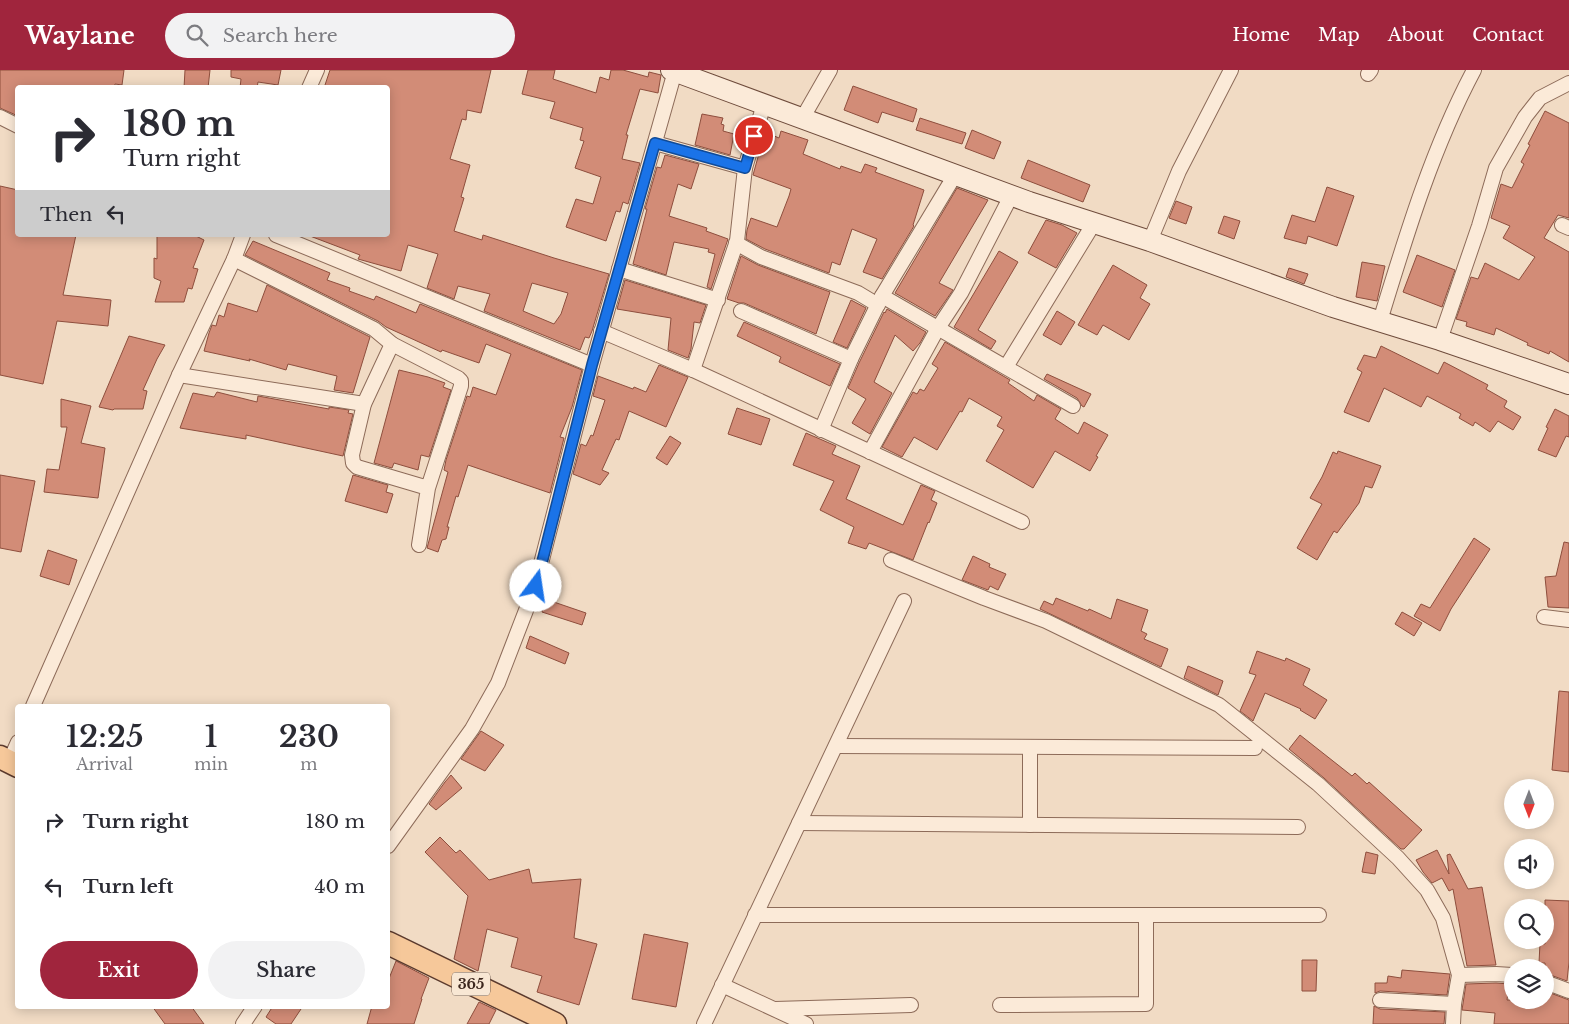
<!DOCTYPE html>
<style>
body{margin:0;font-family:"Libre Baskerville",serif;background:#f2f2f3;color:#2b2b33;height:100vh;display:flex;flex-direction:column;font-size:19px;white-space:nowrap}
*{box-sizing:border-box;margin:0}
p{font-size:16px;color:#7c7c81}
.icon{flex:none;width:28px;height:28px;fill:none;stroke:currentColor;stroke-width:2;stroke-linecap:round;stroke-linejoin:round}
.map{position:relative;flex:1;overflow:hidden}
.panel{position:absolute;left:15px;top:634px;width:375px;height:305px;display:flex;flex-direction:column;background:#fff;border-radius:5px;box-shadow:0 2px 12px #0003}
.panel>*{flex:none}
.hud{position:absolute;left:15px;top:15px;width:375px;height:152px;border-radius:5px;box-shadow:0 2px 12px #0003;background:#fff;color:#2b2b33;overflow:hidden}
.needle{width:32px;rotate:180deg}
.tools{position:absolute;left:1504px;top:709px;display:grid;gap:10px}
.tools a{display:grid;place-items:center;width:50px;height:50px;border-radius:50%;background:#fff;box-shadow:0 2px 12px #0003;font-size:25px}
.pin{position:absolute;display:grid;place-items:center;width:42px;height:42px;color:#fff;margin:-21px;border:2px solid #fff;border-radius:50%;box-shadow:0 1px 5px #0007}
.me{position:absolute;width:55px;margin:-28px;rotate:14deg;stroke-linejoin:round;filter:drop-shadow(0 0 4px #0008)}
.turn{display:flex;align-items:center;gap:18px;height:105px;padding:0 25px;font-size:22px}
.turn .icon{width:65px;height:65px;stroke-width:2.5}
.turn b{display:block;font-size:35px;line-height:42px}
.then{display:flex;align-items:center;height:48px;padding:0 25px;background:#0003;gap:10px;font-size:19px}
.eta{display:flex;justify-content:space-evenly;align-items:center;height:85px;text-align:center}
.eta b{font-size:30px;font-weight:600;line-height:35px}
.primary-button{display:flex;gap:10px;margin-top:auto;padding:10px 25px}
.primary-button a{flex:1;height:58px;border-radius:30px;background:#a0253d;color:#fff;font-size:20px;font-weight:600;line-height:58px;text-align:center}
.primary-button a+a{background:#f2f2f3;color:#2b2b33}
ul{padding:0;list-style:none}
li{display:flex;align-items:center;gap:15px;height:65px;padding:0 25px}
li div{flex:1}
li b{display:block;font-size:19px}
li em{font-style:normal}
header{display:flex;align-items:center;gap:30px;box-sizing:border-box;height:70px;padding:0 25px;background:#a0253d;color:#fff}
header strong{font-size:24px}
nav{display:flex;gap:28px;margin-inline-start:auto;font-size:18px}
.search{width:350px;height:45px;background:#f2f2f3;display:flex;align-items:center;gap:12px;box-sizing:border-box;padding:0 18px;border-radius:28px;color:#7c7c81;font-size:19px}
.map>svg:first-child{display:block}
</style>
<header>
<strong>Waylane</strong>
<div class="search"><svg class="icon" aria-label="search" viewBox="0 0 24 24"><circle cx="10" cy="10" r="6"/><path d="M15 15l6 6"/></svg>Search here</div>
<nav><a>Home</a><a>Map</a><a>About</a><a>Contact</a></nav>
</header>
<div class="map">
<svg width="1569" height="954" viewBox="0 0 1569 954">
<rect width="100%" height="100%" fill="#f1dbc4"/>
<g fill="#d28c77" stroke="#8e4e3d" fill-rule="evenodd">
<path d="M0,0H124L122,15L115,14L114,18H18V46L0,38Z"/>
<path d="M185,0H210L208,18H184Z"/>
<path d="M231,0H281L278,15L258,12L257,18H240L241,9L231,7Z"/>
<path d="M330,0H491L481,43L467,40L466,50L462,49L450,89L470,95L461,127L464,128L454,161L482,170L483,165L554,188L609,204L592,261L589,268L585,267L580,280L484,241L490,224L458,216L454,229L427,218L438,184L408,175L401,201L358,189L360,185L310,166V165H388V18H324ZM532,213L568,223L561,244L554,254L523,241Z"/>
<path d="M528,0H555L553,9L596,23L600,7L609,10L611,0H623L648,7L649,2L661,5L658,23L640,19L626,65H628L622,89L640,93L628,134L623,132L620,142L616,141L606,171L566,157L576,129L593,134L601,107L575,98L584,71L580,70L583,58L550,48L555,32L522,24Z"/>
<path d="M853,16L917,39L913,52L882,42L878,53L844,40Z"/>
<path d="M1545,41L1569,53V148L1558,145L1544,168L1569,182V292L1550,281L1549,284L1527,275L1528,273L1496,258L1494,265L1466,256L1467,252L1456,249L1471,207L1478,209L1485,193L1519,210L1535,187L1503,168L1510,156L1491,148L1501,114L1512,118L1524,94L1521,92L1530,75L1528,74Z"/>
<path d="M702,44L723,48L721,54L724,55L723,61L734,64L730,85L695,75Z"/>
<path d="M920,48L966,63L962,74L916,60Z"/>
<path d="M972,60L1001,72L994,89L965,78Z"/>
<path d="M781,61L808,70L803,84L840,99L841,96L861,103L865,94L877,98L875,102L924,120L913,155L914,156L882,209L863,202L877,169L852,159L840,195L832,192L829,203L765,179L746,169L747,160L751,148L777,157L789,126L791,119L753,105L765,62L779,68Z"/>
<path d="M665,85L699,94L691,119L678,114L669,146L707,158L706,161L728,169L711,219L707,217L715,184L708,182L709,179L674,172L666,205L633,194L647,139H645L657,97L661,98Z"/>
<path d="M1028,90L1090,115L1083,132L1021,108Z"/>
<path d="M0,116L18,120V165H76L63,225L111,230L108,256L57,251L43,314L0,305Z"/>
<path d="M1327,117L1354,126L1337,176L1308,166L1306,174L1284,168L1292,145L1315,152Z"/>
<path d="M957,118L988,130L939,213L953,220L935,246L895,223Z"/>
<path d="M1176,131L1192,137L1186,154L1169,148Z"/>
<path d="M1224,146L1240,151L1234,169L1218,163Z"/>
<path d="M1046,150L1062,155L1077,163L1056,198L1028,183Z"/>
<path d="M157,165H194L204,170L193,198L198,199L192,219L188,218L184,232H155L161,211L154,208V188L157,189Z"/>
<path d="M253,171L330,203L327,210L350,218L349,221L374,230L376,226L416,243L420,234L582,300L572,337L560,367L564,368L550,423L468,395L458,427L456,426L447,457H449L446,469L442,470L438,482L427,478L448,402L444,400L446,390L467,326L470,327L473,317L496,325L511,284L486,274L479,293L442,280L441,282L386,257L378,251L245,185Z"/>
<path d="M999,181L1018,192L978,260L996,271L991,279L954,257Z"/>
<path d="M1417,185L1455,200L1442,237L1403,222Z"/>
<path d="M741,186L758,195L830,222L816,264L744,233H739L727,229Z"/>
<path d="M1362,192L1385,196L1377,231L1356,227Z"/>
<path d="M1113,195L1147,215L1140,228L1150,234L1129,270L1103,255L1097,265L1078,255Z"/>
<path d="M1289,198L1308,204L1304,214L1286,207Z"/>
<path d="M625,210L706,235L700,253L694,252L691,279L688,288L668,280L671,248L617,239Z"/>
<path d="M267,215L370,267L353,323L334,320L337,306L288,294L286,300L249,289L250,291L204,281L209,263L212,255L216,256L219,245L224,247L228,233L257,242Z"/>
<path d="M851,230L866,238L847,278L833,272Z"/>
<path d="M887,239L926,262L920,273L913,281L895,265L874,312L892,323L870,364L852,353L866,329L848,318L859,293L884,242L885,243Z"/>
<path d="M1057,241L1075,252L1061,275L1043,265Z"/>
<path d="M744,252L840,294L830,316L779,292L781,287L737,266Z"/>
<path d="M129,266L165,275L157,289L143,320L147,321L143,339H114L113,340L99,337Z"/>
<path d="M945,272L1010,310L1008,313L1034,331L1037,325L1061,339L1055,349L1078,364L1084,352L1108,365L1096,386L1098,387L1090,401L1055,381L1033,418L986,391L1004,360L997,356L1002,347L969,328L962,342L960,341L937,380L914,367L902,387L882,377L913,322L917,324L920,319L924,321L938,298L932,294Z"/>
<path d="M1381,276L1438,304L1444,292L1488,315L1486,319L1507,331L1504,337L1521,347L1513,360L1498,351L1490,362L1475,352L1473,356L1459,348L1461,344L1427,326L1421,337L1384,318L1369,352L1344,342L1362,302L1357,299L1364,285L1376,288Z"/>
<path d="M659,295L688,307L666,357L629,341L619,370L616,369L602,400L609,403L600,415L573,404L581,374L586,376L591,365L593,366L605,330L593,326L598,306L633,319L634,317L646,322Z"/>
<path d="M399,300L428,307L445,313L443,317L451,320L429,387L421,385L418,400L394,393L392,398L374,393Z"/>
<path d="M1047,304L1091,324L1084,337L1082,336L1077,328L1044,309Z"/>
<path d="M217,322L257,332L258,326L329,339V337L349,340L348,343L353,344L343,386L246,365V369L180,358L193,323L214,327Z"/>
<path d="M61,329L91,336L81,373L105,378L98,428L44,422L47,399L59,400L67,357H61Z"/>
<path d="M737,338L770,349L761,375L728,364Z"/>
<path d="M1555,339L1569,346V367L1566,366L1556,387L1538,380L1548,358L1546,357Z"/>
<path d="M806,363L836,376L832,384L860,396L846,429L903,455L921,415L935,421L931,430L937,433L929,453L928,452L913,490L869,473L866,479L848,473L854,457L820,440L834,411L793,395Z"/>
<path d="M670,366L681,373L667,395L656,388Z"/>
<path d="M1338,381L1381,396L1372,418L1365,416L1359,433L1337,463L1334,461L1317,490L1297,478L1322,434L1310,428L1322,407L1333,382L1337,384Z"/>
<path d="M0,405L35,411L21,482L0,478Z"/>
<path d="M353,405L388,415L386,422L393,424L387,443L345,431Z"/>
<path d="M1474,468L1490,479L1451,539L1440,561L1414,546L1421,534L1430,538Z"/>
<path d="M1564,472L1569,473V538L1548,537L1545,507L1556,506Z"/>
<path d="M48,480L77,490L69,515L40,506Z"/>
<path d="M973,486L990,494L989,497L1006,504L998,520L990,516L988,520L962,510Z"/>
<path d="M1056,528L1088,541L1089,539L1111,549L1117,529L1148,540L1141,561L1147,564L1144,569L1168,579L1161,597L1040,539L1044,531L1053,535Z"/>
<path d="M545,529L586,543L582,555L542,542Z"/>
<path d="M1402,542L1422,553L1414,566L1395,554Z"/>
<path d="M530,566L569,583L565,594L526,578Z"/>
<path d="M1257,581L1285,591L1286,588L1310,599L1303,615L1327,630L1315,649L1300,640L1301,639L1265,623L1253,651L1240,641L1256,605L1249,603Z"/>
<path d="M1188,596L1223,611L1218,625L1184,608Z"/>
<path d="M1559,621L1569,622V702L1552,700Z"/>
<path d="M481,661L504,675L485,701L461,689Z"/>
<path d="M1300,665L1352,706L1355,703L1367,714L1369,712L1422,760L1404,779H1401L1324,708L1289,679Z"/>
<path d="M451,705L462,718L436,740L429,734L445,712Z"/>
<path d="M440,767L456,783L460,780L489,810L529,799L532,813L581,809L574,868L597,874L579,935L537,922L542,906L511,897L518,868L487,859L478,901L454,889L468,826L425,782Z"/>
<path d="M1437,780L1449,804L1447,785L1450,784L1468,819L1482,817L1496,895L1467,896L1453,819L1449,821L1442,808L1432,813L1423,802L1416,790Z"/>
<path d="M1366,782L1378,785L1375,804L1362,802Z"/>
<path d="M1545,830L1569,831V892L1567,911L1545,903V893H1539L1540,873L1545,874Z"/>
<path d="M644,864L688,873L676,937L632,929Z"/>
<path d="M1302,890H1317L1316,921H1302Z"/>
<path d="M396,891L429,908L421,929H422L414,954H367L372,936H388V911Z"/>
<path d="M1402,900L1450,904L1447,925L1380,921L1375,923V913H1387L1388,906L1401,908Z"/>
<path d="M1496,913L1509,914L1507,930H1545V921L1569,930V954H1494L1495,943L1462,940L1466,914Z"/>
<path d="M479,932L496,940L489,954H467Z"/>
<path d="M152,936H191L204,954H165Z"/>
<path d="M273,936H303L291,954H276L266,947Z"/>
<path d="M1374,936L1380,939L1445,942L1444,954H1373Z"/>
</g>
<g fill="none" stroke-linecap="round" stroke-linejoin="round">
<g stroke="#8d6b59" stroke-width="16">
<g id="street">
<path d="M1368,4L1371,0"/>
<path d="M309,18L317,0"/>
<path d="M0,47L18,56"/>
<path d="M802,49L830,0"/>
<path d="M655,73L745,98L764,34"/>
<path d="M1562,155L1569,158"/>
<path d="M276,165L592,295"/>
<path d="M1150,171L1179,101L1231,0"/>
<path d="M736,173L761,187L858,223L878,235"/>
<path d="M234,189L374,259L392,274"/>
<path d="M619,199L718,230"/>
<path d="M882,226L1073,336"/>
<path d="M741,241L851,289"/>
<path d="M1380,251C1406,166 1432,79 1474,0"/>
<path d="M601,261L693,300L1022,452"/>
<path d="M1440,270L1479,156L1496,98L1525,47L1540,28L1569,13"/>
<path d="M1006,297L1094,153"/>
<path d="M693,300L737,171L745,98"/>
<path d="M179,305L364,334"/>
<path d="M821,360L851,289L882,226L955,105"/>
<path d="M870,382L938,258L961,223L1011,126"/>
<path d="M419,475L428,418L461,316V311L458,308L392,274L364,334L352,385L353,393L357,397L428,418"/>
<path d="M891,490L984,528L1046,551L1219,635L1318,714L1398,788L1427,820L1443,848L1459,905L1454,934"/>
<path d="M1544,547L1569,550"/>
<path d="M33,636L179,305L234,189L243,165"/>
<path d="M836,676L1255,678"/>
<path d="M9,692L18,672"/>
<path d="M799,753L1298,757"/>
<path d="M1030,755V677"/>
<path d="M388,776L472,659L498,613L535,517L592,295L675,1"/>
<path d="M755,845H1319"/>
<path d="M1459,905L1496,904L1512,905"/>
<path d="M1545,912L1569,921"/>
<path d="M722,915L806,954"/>
<path d="M1380,930L1454,934L1453,954"/>
<path d="M1000,935L1146,934V845"/>
<path d="M775,939L911,935"/>
<path d="M243,954L255,936"/>
<path d="M704,954L904,531"/>
</g>
</g>
<g stroke="#6f4c3c" stroke-width="22">
<path id="secondary" d="M671,0L1029,132L1150,171L1333,237L1440,270L1569,314"/>
</g>
<g stroke="#5b3a2d" stroke-width="25">
<g id="primary">
<path d="M0,687L18,696"/>
<path d="M388,873L555,954"/>
</g>
</g>
<use href="#street" stroke="#fbead8" stroke-width="14"/>
<use href="#secondary" stroke="#fbead8" stroke-width="20"/>
<use href="#primary" stroke="#f6c89a" stroke-width="22"/>
</g>
<g fill="none" stroke-linecap="round" stroke-linejoin="round">
<g stroke="#114b97" stroke-width="12">
<path id="route" d="M536,516L592,295L655,73L745,98L754,66"/>
</g>
<use href="#route" stroke="#1a73e8" stroke-width="9"/>
</g>
<g text-anchor="middle" dominant-baseline="central" stroke-width="4" stroke-linejoin="round" paint-order="stroke">
<rect fill="#f8e7d4" stroke="#746155" stroke-width="1" x="452" y="902.5" width="38" height="23" rx="4"/>
<g font-size="14" font-weight="bold" fill="#3c271e">
<text x="471" y="914">365</text>
</g>
</g>
</svg>
<div class="tools">
<a><svg class="needle" viewBox="-14 -14 28 28"><path d="M0-13l5 13h-10z" fill="#e53935"/><path d="M0 13l5-13h-10z" fill="#7c7c81"/></svg></a>
<a><svg class="icon" aria-label="sound" viewBox="0 0 24 24"><path d="M4 9h4l5-4v14l-5-4H4zM17 9q2 3 0 6"/></svg></a>
<a><svg class="icon" aria-label="search" viewBox="0 0 24 24"><circle cx="10" cy="10" r="6"/><path d="M15 15l6 6"/></svg></a>
<a><svg class="icon" aria-label="layers" viewBox="0 0 24 24"><path d="M12 4l9 5-9 5-9-5zM3 14l9 5 9-5"/></svg></a>
</div>
<div class="pin" style="left:754px;top:66px;background:#d93025"><svg class="icon" aria-label="arrive" viewBox="0 0 24 24"><path d="M6 21V4h12l-3 4 3 4H6"/></svg></div>
<svg class="me" style="left:536px;top:516px" viewBox="-20 -20 40 40"><circle r="19" fill="#fff"/><path d="M0-13L10 11 0 6-10 11z" fill="#1a73e8"/></svg>
<div class="hud">
<div class="turn"><svg class="icon" aria-label="right" viewBox="0 0 24 24"><path d="M7 20v-9h11M14 6l5 5-5 5"/></svg><div><b>180 m</b>Turn right</div></div>
<div class="then">Then<svg class="icon" aria-label="left" viewBox="0 0 24 24"><path d="M17 20v-9H6M10 6l-5 5 5 5"/></svg></div>
</div>
<section class="panel">
<div class="eta">
<div><b>12:25</b><p>Arrival</p></div>
<div><b>1</b><p>min</p></div>
<div><b>230</b><p>m</p></div>
</div>
<ul>
<li><svg class="icon" aria-label="right" viewBox="0 0 24 24"><path d="M7 20v-9h11M14 6l5 5-5 5"/></svg><div><b>Turn right</b></div><em>180 m</em></li>
<li><svg class="icon" aria-label="left" viewBox="0 0 24 24"><path d="M17 20v-9H6M10 6l-5 5 5 5"/></svg><div><b>Turn left</b></div><em>40 m</em></li>
</ul>
<div class="primary-button"><a>Exit</a><a>Share</a></div>
</section>
</div>
